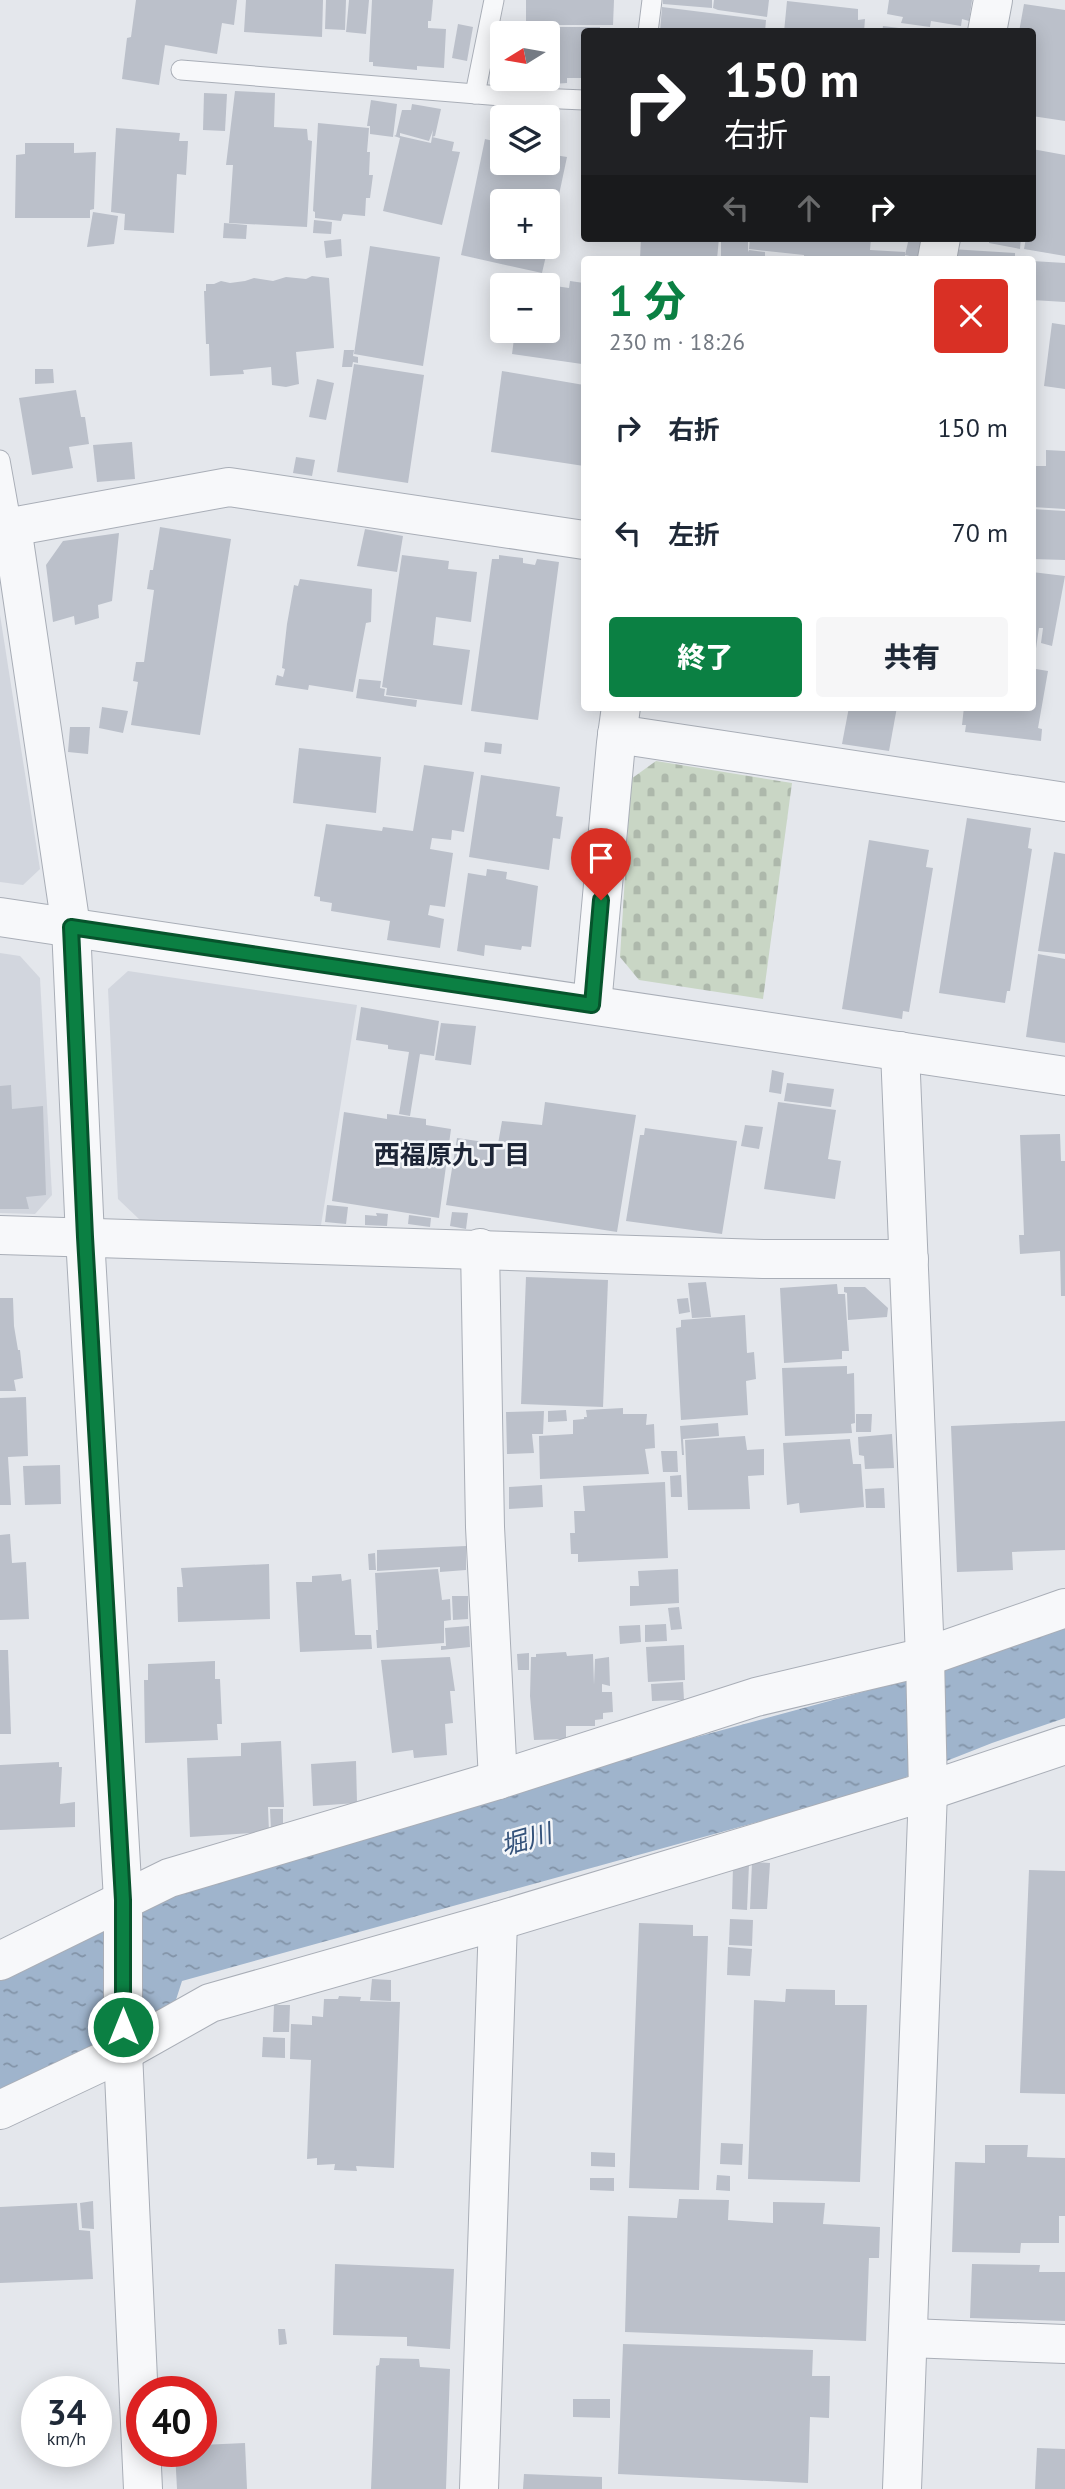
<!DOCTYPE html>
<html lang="ja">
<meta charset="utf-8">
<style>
body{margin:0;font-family:"PT Sans","Noto Sans JP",sans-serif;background:#f6f6f7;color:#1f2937;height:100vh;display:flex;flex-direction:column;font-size:26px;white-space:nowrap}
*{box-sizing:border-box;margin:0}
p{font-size:23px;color:#747a83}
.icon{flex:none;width:38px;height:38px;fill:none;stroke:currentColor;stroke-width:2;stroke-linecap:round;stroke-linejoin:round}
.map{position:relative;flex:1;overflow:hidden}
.panel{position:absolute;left:581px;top:256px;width:455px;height:455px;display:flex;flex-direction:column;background:#fff;border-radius:7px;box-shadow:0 4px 18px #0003}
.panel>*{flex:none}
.hud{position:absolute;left:581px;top:28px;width:455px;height:214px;border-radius:7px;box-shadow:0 4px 18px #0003;background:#202124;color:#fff;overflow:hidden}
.needle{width:46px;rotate:259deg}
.controls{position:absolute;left:490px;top:21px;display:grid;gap:14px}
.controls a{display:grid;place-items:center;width:70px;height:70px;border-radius:7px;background:#fff;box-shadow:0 4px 18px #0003;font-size:35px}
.speed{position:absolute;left:21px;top:2376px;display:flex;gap:14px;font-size:35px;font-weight:700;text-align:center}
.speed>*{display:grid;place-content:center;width:91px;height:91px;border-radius:50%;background:#fff;box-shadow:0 4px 18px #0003;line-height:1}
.speed small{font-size:18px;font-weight:400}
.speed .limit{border:10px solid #d22;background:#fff;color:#111}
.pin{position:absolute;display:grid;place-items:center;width:60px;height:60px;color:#fff;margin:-72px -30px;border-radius:50% 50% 50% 0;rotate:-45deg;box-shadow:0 0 7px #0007}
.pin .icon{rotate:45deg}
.me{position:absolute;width:77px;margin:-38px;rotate:0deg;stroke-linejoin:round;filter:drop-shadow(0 0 5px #0008)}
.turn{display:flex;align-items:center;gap:24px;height:147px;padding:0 28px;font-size:32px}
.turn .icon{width:91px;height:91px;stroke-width:2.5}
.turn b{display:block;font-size:49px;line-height:60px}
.lanes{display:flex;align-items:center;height:66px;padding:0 28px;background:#0003;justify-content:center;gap:35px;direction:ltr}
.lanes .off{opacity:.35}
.round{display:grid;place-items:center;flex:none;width:74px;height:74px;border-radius:7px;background:#f6f6f7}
.head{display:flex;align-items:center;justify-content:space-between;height:119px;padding:0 28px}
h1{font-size:42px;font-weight:800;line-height:52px;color:#0b8043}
.button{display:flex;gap:14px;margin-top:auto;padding:14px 28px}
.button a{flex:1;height:80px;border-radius:7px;background:#0b8043;color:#fff;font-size:28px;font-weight:800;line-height:80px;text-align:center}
.button a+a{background:#f6f6f7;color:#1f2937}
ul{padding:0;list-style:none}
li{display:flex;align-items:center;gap:21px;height:105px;padding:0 28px}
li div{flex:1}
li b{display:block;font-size:26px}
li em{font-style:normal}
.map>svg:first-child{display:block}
</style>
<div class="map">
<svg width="1065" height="2489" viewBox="0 0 1065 2489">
<defs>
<pattern id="cemetery-stones" width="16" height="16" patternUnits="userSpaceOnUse" patternTransform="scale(1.75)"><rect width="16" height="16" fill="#c9d6c5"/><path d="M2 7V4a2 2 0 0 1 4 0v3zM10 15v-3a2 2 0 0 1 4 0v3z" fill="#adb8ab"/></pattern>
<pattern id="water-ripples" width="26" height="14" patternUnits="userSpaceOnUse" patternTransform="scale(1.75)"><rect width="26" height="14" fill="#9fb4cc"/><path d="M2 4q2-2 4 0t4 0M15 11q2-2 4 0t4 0" fill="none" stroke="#8293a7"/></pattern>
</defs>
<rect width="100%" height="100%" fill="#e4e7ec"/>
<g fill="#d2d6de">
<path d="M0,615L40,869L23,885L0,882Z"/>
<path d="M0,953L20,956L40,978L52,1195L35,1214L0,1213Z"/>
<path d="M128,971L357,1005L321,1225L140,1220L118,1199L108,989Z"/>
</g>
<path fill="url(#cemetery-stones)" d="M656,761L792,783L763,999L639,980L620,957L631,779Z"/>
<path fill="url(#water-ripples)" d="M1065,1628V1718L992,1743L873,1790L182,1981L174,2006L0,2089V1980L170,1895L641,1752L870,1690Z"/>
<g fill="#bbc0ca">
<path d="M136,0H237L234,25L222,23L217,54L165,45L159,85L122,79L127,38L131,37Z"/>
<path d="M246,0H323L322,37L244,32Z"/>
<path d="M326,0H346L345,30L325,29Z"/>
<path d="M349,0H369L366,34L346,32Z"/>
<path d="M372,0H433L431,21H428V28L446,29L444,68L417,66V70L373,66V62H369Z"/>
<path d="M526,0H614L613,25H526Z"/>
<path d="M663,0H712V8L663,4Z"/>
<path d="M714,0H769L767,17L718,10L713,8Z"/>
<path d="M889,0H972L969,21L962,19L961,26L931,21L930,27L901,23L903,17L887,14Z"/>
<path d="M787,1L858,9V20L865,19L864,32H784Z"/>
<path d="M1024,4L1065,10V121L1032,116V32H1019Z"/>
<path d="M662,7L766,20L765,32H660Z"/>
<path d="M458,24L473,27L467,61L452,58Z"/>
<path d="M883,26L915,30V32H882Z"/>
<path d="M522,27H600V32H584V78H567V83L510,87V79H548V33H522Z"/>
<path d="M235,91L275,93L274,127L307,129L308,140L312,141L307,227L229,223L233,165H226Z"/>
<path d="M204,93L227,94L225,131L203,130Z"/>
<path d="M371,100L397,104L393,137L370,134V126H367Z"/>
<path d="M412,104L441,109L435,136L432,137L433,130L429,141L400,133V136L431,143L432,137L454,142L452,151L460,152L442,225L383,211L400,138L394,136L396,135L402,110H411Z"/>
<path d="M318,123L369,128L367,152H370L369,175H373L370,198H366L365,216L343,214L341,221L315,218V212L313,211Z"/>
<path d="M116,128L180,133L179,141H188L186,175L177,174L174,233L124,230L125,214L111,212Z"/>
<path d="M485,139L502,143V163H548V154L567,157L549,242L548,201H502V247H548L542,273L461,255Z"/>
<path d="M25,143H74V153L96,152L94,209L90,210V218H15L16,155L25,154Z"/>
<path d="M1032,149L1065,155V256L1024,249L1026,238H1032L1035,225L1032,224Z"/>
<path d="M93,212L118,216L114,244L87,247Z"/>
<path d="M314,220L332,222L331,234L313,233Z"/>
<path d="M224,223L247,225L246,239L223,238Z"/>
<path d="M641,238H719L717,259H640Z"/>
<path d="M721,238H748V252L749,250L765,252V259H721Z"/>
<path d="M750,238H871L870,250L905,252V259H804V255L749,249Z"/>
<path d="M909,238H928L924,259L905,255Z"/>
<path d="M989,238H1021L1020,249L989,243Z"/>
<path d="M341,239L342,256L326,258L324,241Z"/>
<path d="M370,246L440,257L423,366L354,354Z"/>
<path d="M951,249L1015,253V259H950Z"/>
<path d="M1032,261L1065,263V302L1032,300Z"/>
<path d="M312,276L329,278L334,348L296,352L299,384L286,387L272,385L271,367L243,370L244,374L210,376L209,344H206L204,291H206V284H214L221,281L230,283L245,281L254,278L273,281L286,277L306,279Z"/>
<path d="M570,281L584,283V349L582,364L512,354L515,331H548V285L569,288Z"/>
<path d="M1052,323L1065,325V389L1044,386Z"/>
<path d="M344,350H354L353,356L358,357V363L353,362L352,367H342Z"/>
<path d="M354,364L424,375L408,483L337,472Z"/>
<path d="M35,369H53L54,383L35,384Z"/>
<path d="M502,371L584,385V466L491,452Z"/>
<path d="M317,379L334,383L326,420L309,417Z"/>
<path d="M76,390L81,417H85L89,444L69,447L73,468L32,475L19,398Z"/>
<path d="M132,442L135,479L97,482L93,445Z"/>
<path d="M1046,450L1065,451V509L1032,507V466H1046Z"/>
<path d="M296,457L315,460L312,476L293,473Z"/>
<path d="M1032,509L1065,511V560L1032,559Z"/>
<path d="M160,527L231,539L200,735L131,725L138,682L133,681L136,662H144L154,590L147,589L150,570H153Z"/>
<path d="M365,529L403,536L397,572L357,566Z"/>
<path d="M119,533L112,601L98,605L99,618L75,625L74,616L53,622L46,565L63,541Z"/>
<path d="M402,555L449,561L448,569L477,572L471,622L436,617L433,645L470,650L462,705L386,695L387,688L382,687Z"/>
<path d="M499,555L523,558V563L535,565L537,559L559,562L538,720L471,711L492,559H499Z"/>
<path d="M1032,572L1065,576L1052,646L1041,643L1043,628H1039L1034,662Z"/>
<path d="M300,579L372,589L371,622L366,623L353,692L309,685L308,690L275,685L277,675L283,677L285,669L282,668L287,624L294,585L298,586Z"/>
<path d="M1036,669L1048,671L1038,728L1042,729L1041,741L965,732L966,725H962L964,707H1032V685Z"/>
<path d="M359,679L381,681L380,688L385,689L384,696L417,700L416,707L356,698Z"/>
<path d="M102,707L128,711L123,733L99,728Z"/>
<path d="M849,707H897L889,751L842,744Z"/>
<path d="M70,727H90L88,754L68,752Z"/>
<path d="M485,742L502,744L501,754L484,752Z"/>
<path d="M299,748L381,757L376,813L293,803Z"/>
<path d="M424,765L474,772L464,832L452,830L451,840L432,838L430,849L453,853L445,907L430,905L428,915L444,919L440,948L387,940L390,921L331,911L332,903L320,901V897L314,896L326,824L382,831L383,827L413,831Z"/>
<path d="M481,775L560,787L556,816L563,817L560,839L553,838L549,870L469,857Z"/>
<path d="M967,818L1031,828L1028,848L1032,849L1010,991H1007L1005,1003L939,993Z"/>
<path d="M869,840L929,850L926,867L933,868L909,1012L903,1011L902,1019L842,1009Z"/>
<path d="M1054,852L1065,854V954L1038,951Z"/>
<path d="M487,869L507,872L506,879L538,886L531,947L522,946L521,950L485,945L484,956L457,951L468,873L486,876Z"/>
<path d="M1038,954L1065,959V1043L1026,1037Z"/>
<path d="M361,1007L439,1021L434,1056L420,1054L410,1116L399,1114L409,1052L388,1049V1045L356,1040Z"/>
<path d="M441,1023L476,1026L471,1065L435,1060Z"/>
<path d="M772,1070L784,1073L781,1094L769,1092Z"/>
<path d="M787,1083L834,1089L831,1107L784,1101Z"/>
<path d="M11,1085L12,1109L43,1106L46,1195L26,1197L29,1209H0V1086Z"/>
<path d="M545,1102L636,1115L617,1232L446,1205L457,1138L498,1144L502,1121L542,1125Z"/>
<path d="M778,1102L836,1110L828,1159L841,1161L835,1199L764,1189Z"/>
<path d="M344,1112L387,1119V1114L426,1119V1125L451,1129L439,1218L332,1201Z"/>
<path d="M745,1125L763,1127L759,1149L741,1146Z"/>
<path d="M645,1128L737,1141L722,1234L626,1221L640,1135H644Z"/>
<path d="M1060,1134L1061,1161H1065V1296H1061L1060,1251L1020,1254L1019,1235H1024L1020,1135Z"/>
<path d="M327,1205L348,1207L346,1224L325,1222Z"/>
<path d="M452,1212L468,1213L466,1229L450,1226Z"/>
<path d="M376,1213L388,1214L387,1226L365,1225V1215L377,1216Z"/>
<path d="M409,1215L431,1218L430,1227L408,1224Z"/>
<path d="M526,1277L608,1280L603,1407L521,1404Z"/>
<path d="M706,1282L711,1317L692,1318L688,1283Z"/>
<path d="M837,1284L838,1294H845L849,1351H842V1359L784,1363L780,1288Z"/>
<path d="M844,1287H865L888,1308L887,1317L848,1320L847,1293L844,1292Z"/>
<path d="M0,1298H13L14,1326L18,1350H20L23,1378L14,1380L16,1391H0Z"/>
<path d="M688,1298L690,1312L679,1314L677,1299Z"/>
<path d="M745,1315L747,1353L754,1352L756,1379L746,1381L748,1415L681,1420L676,1328L681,1327V1320Z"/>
<path d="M847,1366V1374L854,1373L855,1423L851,1424L852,1433L785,1436L782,1368Z"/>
<path d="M26,1397L28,1456L8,1457L11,1505H0V1398Z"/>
<path d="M623,1408V1414H647L646,1425L654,1424L655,1448L645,1449L649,1474L540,1479L539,1436L573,1434V1420L584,1419V1417H587L586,1410Z"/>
<path d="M566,1410L567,1421L548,1422V1411Z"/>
<path d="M544,1411L543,1434H532L534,1453L507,1454L506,1412Z"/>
<path d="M856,1414H872L871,1432H856Z"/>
<path d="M1065,1421V1550L1012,1552L1013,1570L957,1572L951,1426Z"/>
<path d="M718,1423L719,1436L683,1439L684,1455H682L680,1426Z"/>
<path d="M892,1434L894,1468L865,1469L864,1456L859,1455L858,1437Z"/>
<path d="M745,1436L747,1450L764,1449V1475L748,1476L750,1509L688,1510L685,1440Z"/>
<path d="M850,1439L853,1464H861L864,1507L800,1513L799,1503L787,1505L783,1443Z"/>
<path d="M661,1451H677L678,1472H663Z"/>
<path d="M60,1465L61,1504L25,1505L23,1466Z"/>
<path d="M681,1475L682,1497H671L670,1476Z"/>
<path d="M665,1482L668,1558L578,1562V1554H571L570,1533H575L574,1511H585L583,1486Z"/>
<path d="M542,1485L543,1507L509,1509V1487Z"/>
<path d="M884,1488L885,1508H866L865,1489Z"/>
<path d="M10,1534L12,1563L26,1562L29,1619L0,1620V1535Z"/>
<path d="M466,1546V1570L440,1572V1567L377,1571V1550Z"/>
<path d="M375,1553L376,1570H369L368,1554Z"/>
<path d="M269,1564L270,1619L178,1622L177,1587H183L181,1568Z"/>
<path d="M438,1569L442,1600L450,1599L451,1620L444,1621V1643L377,1648L376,1630H378L375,1573Z"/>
<path d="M678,1569L679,1603L630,1606V1586H639L638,1571Z"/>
<path d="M341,1574L342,1581L351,1579L355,1635H371L372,1649L300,1652L296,1582H312V1576Z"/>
<path d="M452,1596H468V1619L453,1620Z"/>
<path d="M679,1607L682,1629L671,1630L668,1608Z"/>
<path d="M666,1624L667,1641L645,1642V1625Z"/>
<path d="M640,1625L641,1642L620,1644L619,1626Z"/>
<path d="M469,1626L470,1647L441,1650V1646H446L445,1628Z"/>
<path d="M684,1645L685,1680L648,1682L646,1647Z"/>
<path d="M0,1650H8L11,1734H0Z"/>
<path d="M566,1652L567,1656L593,1654L594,1685L595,1659L609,1657L610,1686L602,1684V1692H612L613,1712L603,1713V1719L595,1720V1726H566V1739L534,1740L530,1696L531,1657H536V1654Z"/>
<path d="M529,1653V1670H518L517,1654Z"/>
<path d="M450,1657L455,1691H450L453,1723L445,1724L447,1755L414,1758L413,1750L392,1753L381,1660Z"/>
<path d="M215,1661V1679H220L222,1724H217L218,1740L145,1743L144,1680H148V1664Z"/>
<path d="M683,1682L684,1700L652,1701L651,1684Z"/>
<path d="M281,1741L284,1807H268L269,1832L190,1837L187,1758L241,1756V1743Z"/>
<path d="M356,1761L357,1803L313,1806L311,1764Z"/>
<path d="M59,1762V1767H62L60,1804L75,1802V1827L0,1830V1765Z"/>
<path d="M270,1809H283V1829L271,1830Z"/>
<path d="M752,1862L770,1863L767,1909H750Z"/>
<path d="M733,1864H749L747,1910L732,1909Z"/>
<path d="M1029,1870L1065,1871V2094L1020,2093Z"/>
<path d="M730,1919L753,1920L752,1946L729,1945Z"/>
<path d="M639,1923L693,1925V1936H708L699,2190L629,2188Z"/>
<path d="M728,1947L752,1949L750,1976L727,1975Z"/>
<path d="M372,1979L391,1980V2001L370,2000Z"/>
<path d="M786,1989L835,1990V2005H867L860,2182L748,2179L754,2000L785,2002Z"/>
<path d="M339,1996L361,1997L360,2001L400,2002L394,2168L356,2166L357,2171L334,2170L335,2164L317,2165V2158L307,2159L311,2060L290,2059L291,2024L312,2025V2016L323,2017L324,1999H338Z"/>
<path d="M274,2005H290L289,2032H273Z"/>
<path d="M263,2037L285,2038V2058L262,2057Z"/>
<path d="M721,2143L743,2144L742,2165L720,2164Z"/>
<path d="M985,2145H1028L1027,2157L1065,2158V2216H1059V2243H1021L1020,2253L952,2252L955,2162L985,2163Z"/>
<path d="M591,2152L615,2153V2167L591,2166Z"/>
<path d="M717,2175L730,2176V2191L716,2190Z"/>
<path d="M590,2178H614V2191L590,2190Z"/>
<path d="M679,2199L729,2200L728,2220L773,2223V2202L825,2203L823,2224L880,2227L879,2258H869L866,2341L625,2332L628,2216L677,2218Z"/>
<path d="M93,2201L94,2229L82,2228L80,2203Z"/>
<path d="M77,2203L79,2230L90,2231L93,2279L0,2283V2207Z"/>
<path d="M335,2264L454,2269L450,2349L407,2346V2337L333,2335Z"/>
<path d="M972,2264L1040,2265L1039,2272H1065V2321L970,2318Z"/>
<path d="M278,2329H285L287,2344L279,2345Z"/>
<path d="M623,2344L813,2350L812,2376H830L829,2418L810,2417L808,2483L618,2474Z"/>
<path d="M380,2358L419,2359L420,2367L450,2369L446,2489H371L376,2366L379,2365Z"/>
<path d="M573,2399H610V2418L573,2417Z"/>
<path d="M245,2443L247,2489H177L175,2452H201V2445Z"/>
<path d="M1037,2448L1065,2449V2489H1035Z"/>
<path d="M524,2474L602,2477V2489H523Z"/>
</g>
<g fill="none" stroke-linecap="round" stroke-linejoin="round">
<g stroke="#a9aeb7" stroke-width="21">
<g id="service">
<path d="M648,32L652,0"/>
<path d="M181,70L514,97L584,100"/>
<path d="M475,94L494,0"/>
<path d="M0,460L12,527"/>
</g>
</g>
<g stroke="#a9aeb7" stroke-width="40">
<g id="minor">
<path d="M987,32L993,0"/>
<path d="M937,259L941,238"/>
<path d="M0,529L229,487L584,540"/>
<path d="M617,734L1065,802"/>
<path d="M592,1005L616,743L621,707"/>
<path d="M900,1051L925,1657L928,1791L902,2489"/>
<path d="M0,1235L763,1259H909"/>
<path d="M480,1248L485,1527L498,1780"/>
<path d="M0,1961L169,1878L498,1780L756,1697L925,1657L1065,1608"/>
<path d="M0,2110L123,2052L210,2003L498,1921L928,1791L1065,1745"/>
<path d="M909,2338L1065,2344"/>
<path d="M479,2489L498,1921"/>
</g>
</g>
<g stroke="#a9aeb7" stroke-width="40">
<g id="tertiary">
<path d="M12,527L71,927L85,1237L123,1900V2052L143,2489"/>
<path d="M0,917L1065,1076"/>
</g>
</g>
<use href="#service" stroke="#f7f8fa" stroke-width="19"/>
<use href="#minor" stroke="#f7f8fa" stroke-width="38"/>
<use href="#tertiary" stroke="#f7f8fa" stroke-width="38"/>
</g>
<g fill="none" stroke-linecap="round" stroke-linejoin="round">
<g stroke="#07532c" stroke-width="18">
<path id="route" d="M123,2027V1900L85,1237L71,927L592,1005L601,900"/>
</g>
<use href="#route" stroke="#0b8043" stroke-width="12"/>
</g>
<g text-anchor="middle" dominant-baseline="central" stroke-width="5" stroke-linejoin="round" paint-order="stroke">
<g font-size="26" font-weight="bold" fill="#1d2536" stroke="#f4f6f9">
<text x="452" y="1154">西福原九丁目</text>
</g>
<g font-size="26" font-style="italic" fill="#34527a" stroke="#f4f6f9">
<text transform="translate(526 1839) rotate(-16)">堀川</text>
</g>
</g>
</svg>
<div class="controls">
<a><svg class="needle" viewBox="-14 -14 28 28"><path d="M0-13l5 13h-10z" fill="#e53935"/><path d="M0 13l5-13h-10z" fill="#747a83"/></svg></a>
<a><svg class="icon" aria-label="layers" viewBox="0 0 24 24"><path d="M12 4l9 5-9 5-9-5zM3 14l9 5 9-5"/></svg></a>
<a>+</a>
<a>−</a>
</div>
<div class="speed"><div>34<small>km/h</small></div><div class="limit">40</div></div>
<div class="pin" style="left:601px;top:900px;background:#d93025"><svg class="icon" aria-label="arrive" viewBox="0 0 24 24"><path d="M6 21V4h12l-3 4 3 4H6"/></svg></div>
<svg class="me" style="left:123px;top:2027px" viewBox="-20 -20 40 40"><circle r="17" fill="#0b8043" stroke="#fff" stroke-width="3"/><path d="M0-11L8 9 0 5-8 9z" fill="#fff"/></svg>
<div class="hud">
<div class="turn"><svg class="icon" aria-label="right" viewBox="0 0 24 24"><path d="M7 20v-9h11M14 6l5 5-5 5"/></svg><div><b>150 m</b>右折</div></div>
<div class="lanes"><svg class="icon off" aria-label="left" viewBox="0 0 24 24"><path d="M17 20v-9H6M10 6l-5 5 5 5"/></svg><svg class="icon off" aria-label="ahead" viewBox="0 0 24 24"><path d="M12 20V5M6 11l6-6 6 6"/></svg><svg class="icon" aria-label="right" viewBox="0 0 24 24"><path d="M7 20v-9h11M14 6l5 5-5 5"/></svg></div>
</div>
<section class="panel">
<div class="head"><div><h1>1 分</h1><p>230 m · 18:26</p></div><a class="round" style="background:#d93025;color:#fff"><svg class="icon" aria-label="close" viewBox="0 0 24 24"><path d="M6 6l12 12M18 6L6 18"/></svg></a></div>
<ul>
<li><svg class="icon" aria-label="right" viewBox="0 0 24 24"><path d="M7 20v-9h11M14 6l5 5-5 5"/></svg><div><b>右折</b></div><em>150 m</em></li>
<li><svg class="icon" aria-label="left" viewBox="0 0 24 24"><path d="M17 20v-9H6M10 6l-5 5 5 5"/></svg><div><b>左折</b></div><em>70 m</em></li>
</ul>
<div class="button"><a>終了</a><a>共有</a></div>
</section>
</div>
